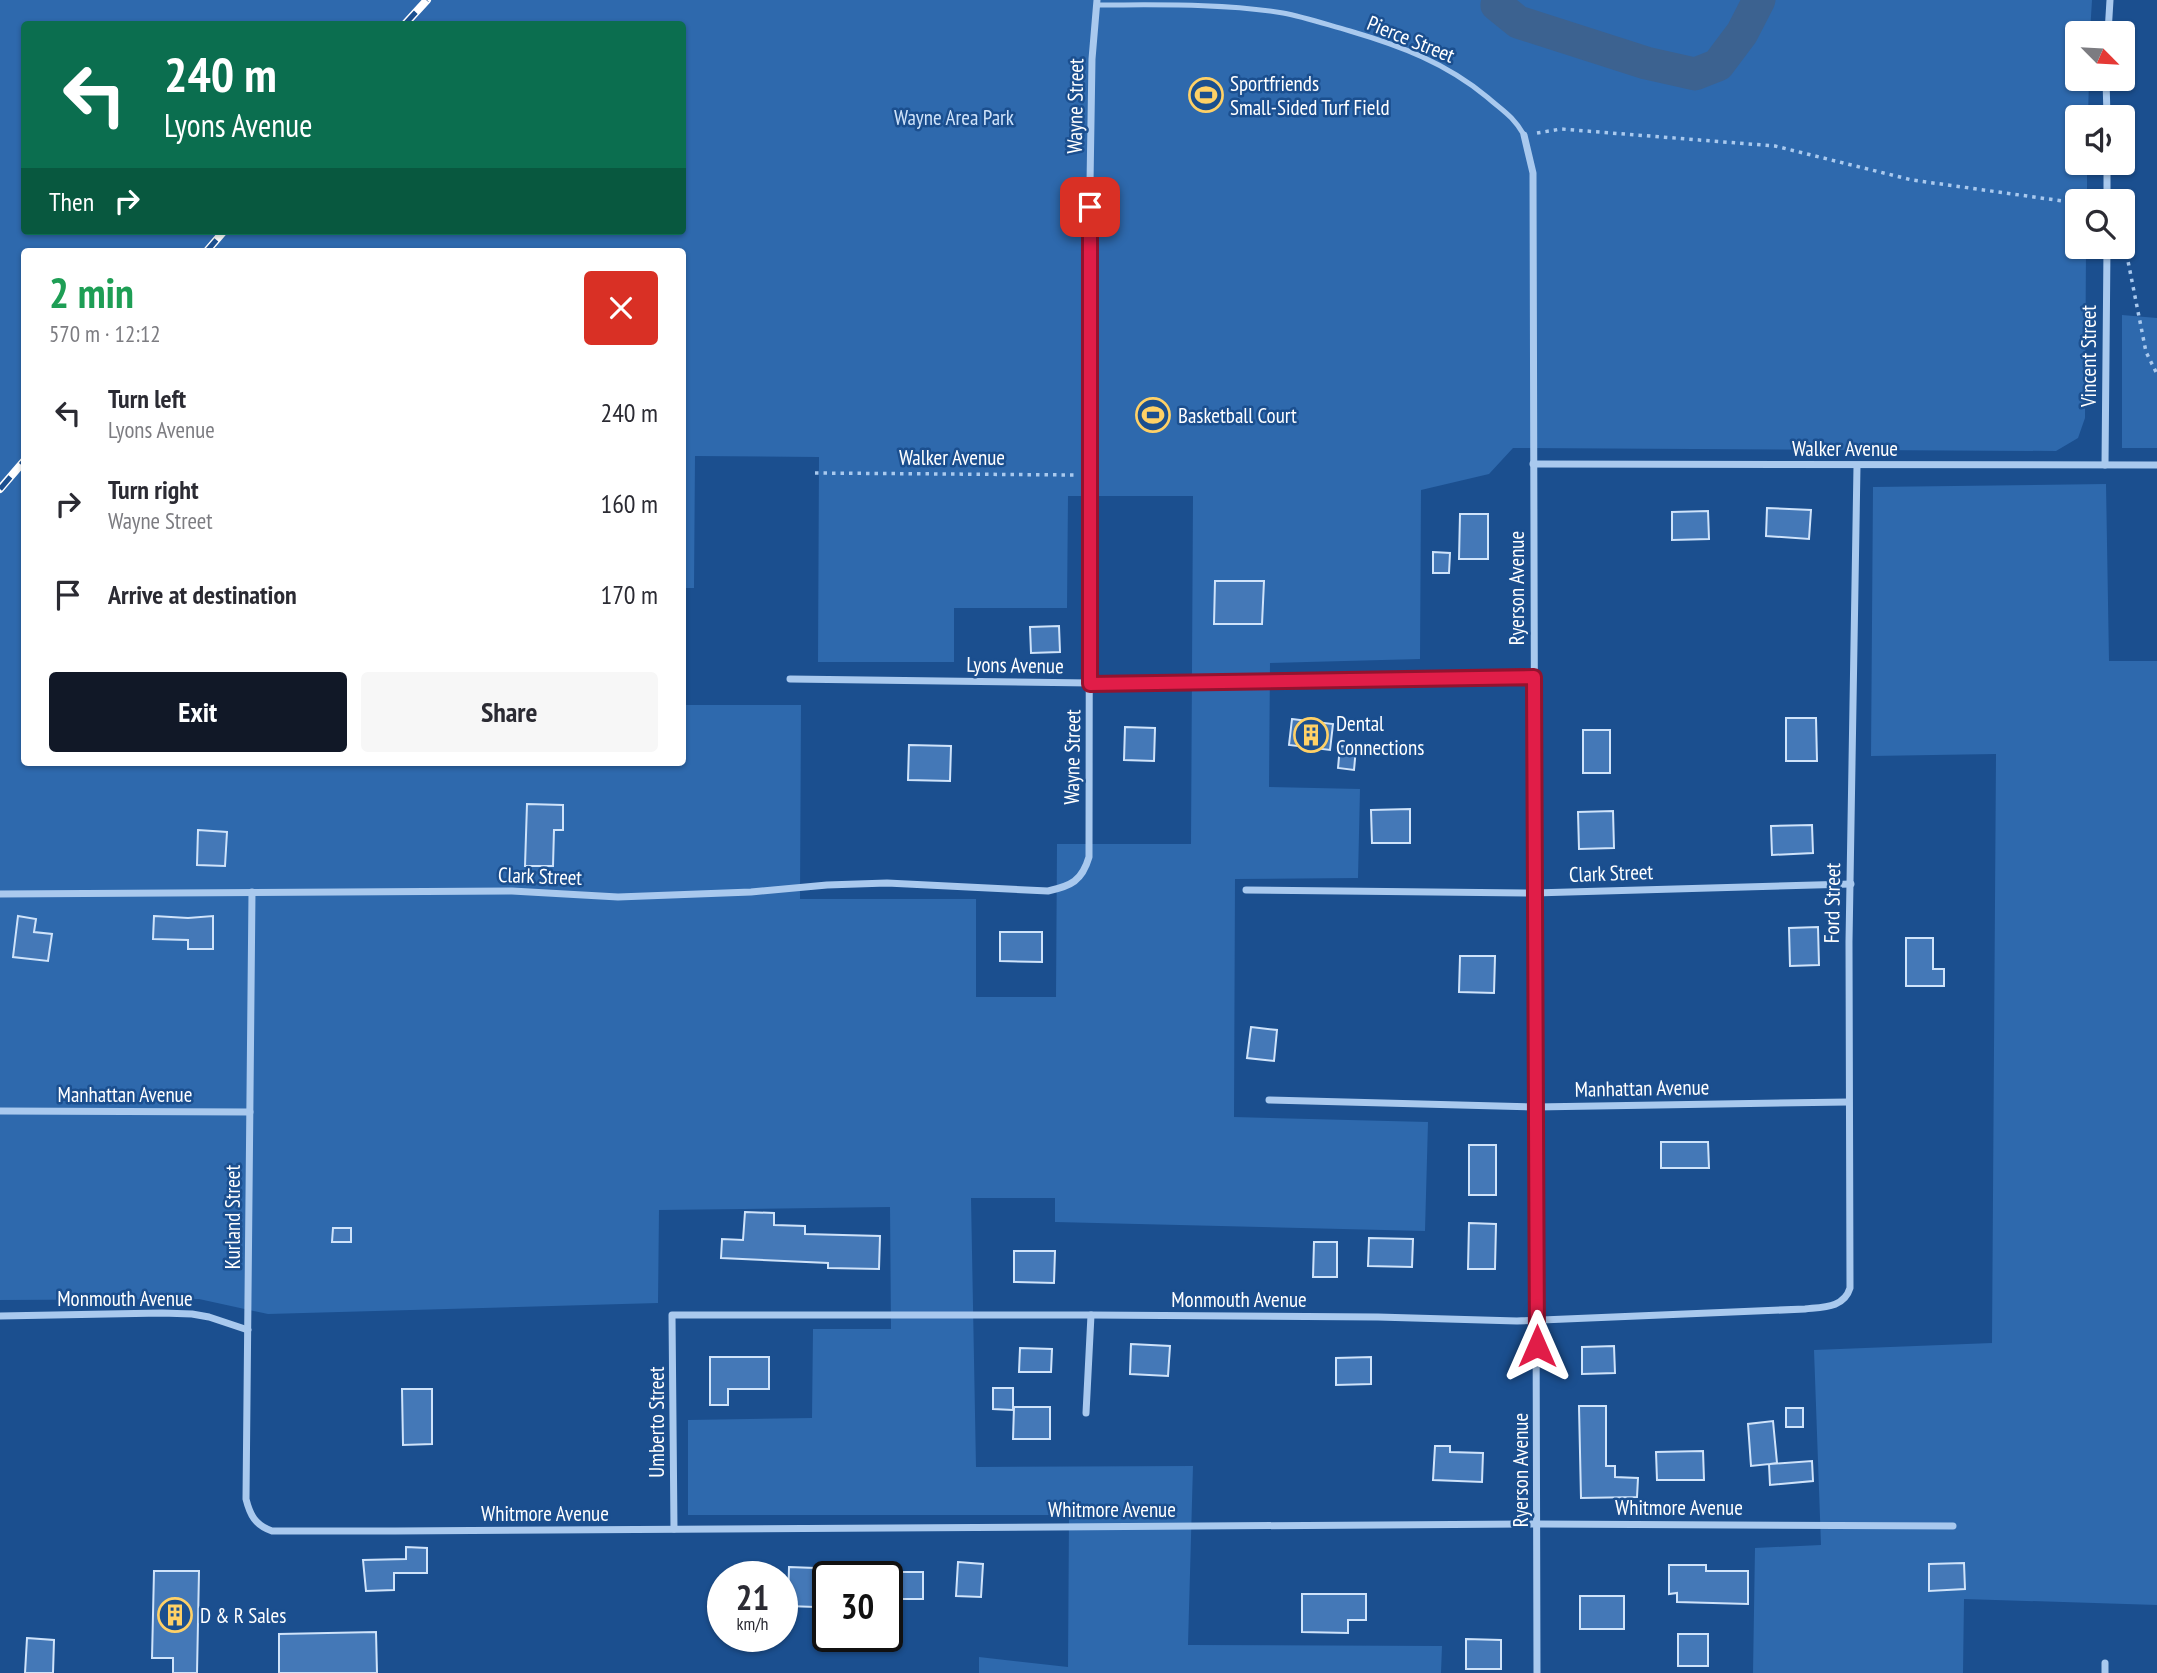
<!DOCTYPE html>
<meta charset="utf-8">
<style>
body{margin:0;font-family:"PT Sans Narrow",sans-serif;background:#f7f7f7;color:#2b2b33;height:100vh;display:flex;flex-direction:column;font-size:26px;white-space:nowrap}
*{box-sizing:border-box;margin:0}
p{font-size:23px;color:#7c7c81}
.icon{flex:none;width:38px;height:38px;fill:none;stroke:currentColor;stroke-width:2;stroke-linecap:round;stroke-linejoin:round}
.map{position:relative;flex:1;overflow:hidden}
.sheet{position:absolute;left:21px;top:248px;width:665px;height:518px;display:flex;flex-direction:column;background:#fff;border-radius:7px;box-shadow:0 2px 5px #0004}
.sheet>*{flex:none}
.top-card{position:absolute;left:21px;top:21px;width:665px;height:214px;border-radius:7px;box-shadow:0 2px 5px #0004;background:#0b6e4f;color:#fff;overflow:hidden}
.needle{width:46px;rotate:114deg}
.buttons{position:absolute;left:2065px;top:21px;display:grid;gap:14px}
.buttons a{display:grid;place-items:center;width:70px;height:70px;border-radius:7px;background:#fff;box-shadow:0 2px 5px #0004;font-size:35px}
.speed{position:absolute;left:707px;top:1561px;display:flex;gap:14px;font-size:35px;font-weight:700;text-align:center}
.speed>*{display:grid;place-content:center;width:91px;height:91px;border-radius:50%;background:#fff;box-shadow:0 2px 5px #0004;line-height:1}
.speed small{font-size:18px;font-weight:400}
.speed .limit{border:4px solid #111;border-radius:10px;background:#fff;color:#111}
.pin{position:absolute;display:grid;place-items:center;width:60px;height:60px;color:#fff;margin:-30px;border-radius:14px;box-shadow:0 4px 10px #0006}
.me{position:absolute;width:77px;margin:-38px;rotate:0deg;stroke-linejoin:round;filter:drop-shadow(0 0 5px #0008)}
.turn{display:flex;align-items:center;gap:24px;height:147px;padding:0 28px;font-size:32px}
.turn .icon{width:91px;height:91px;stroke-width:2.5}
.turn b{display:block;font-size:49px;line-height:60px}
.then{display:flex;align-items:center;height:66px;padding:0 28px;background:#0003;gap:14px;font-size:26px}
.round{display:grid;place-items:center;flex:none;width:74px;height:74px;border-radius:7px;background:#f7f7f7}
.overview{display:flex;align-items:center;justify-content:space-between;height:119px;padding:0 28px}
h1{font-size:42px;font-weight:600;line-height:52px;color:#1e9e55}
.primary-button{display:flex;gap:14px;margin-top:auto;padding:14px 28px}
.primary-button a{flex:1;height:80px;border-radius:7px;background:#111827;color:#fff;font-size:28px;font-weight:600;line-height:80px;text-align:center}
.primary-button a+a{background:#f7f7f7;color:#2b2b33}
ul{padding:0;list-style:none}
li{display:flex;align-items:center;gap:21px;height:91px;padding:0 28px}
li div{flex:1}
li b{display:block;font-size:26px}
li em{font-style:normal}
.map>svg:first-child{display:block}
</style>
<div class="map">
<svg width="2157" height="1673" viewBox="0 0 2157 1673">
<rect width="100%" height="100%" fill="#1b4f8f"/>
<g fill="#2e69ad" fill-rule="evenodd">
<path d="M0,0H2092L2090,33H2077V79H2089L2088,117H2077V163H2087V201H2077V247H2086L2085,418L2078,438L2056,451L1513,448L1489,474L1421,490L1420,659L1270,663L1269,787L1360,789L1358,878L1235,879L1234,1117L1428,1122L1425,1231L1055,1222V1198H971L976,1467L1193,1466L1188,1645L1442,1646L1441,1673H979V1657L1068,1667L1069,1515H688V1420L812,1418L813,1329H891L890,1207L659,1210L658,1303L268,1314L199,1299L0,1300ZM24,24H682V231H24ZM24,252H682L683,588H694L695,456L819,457L818,662H954V608H1067L1068,496H1193L1191,844H1057L1056,997H976V899H800L801,705H683L682,763H24Z"/>
<path d="M2122,315L2157,318V448H2122Z"/>
<path d="M2106,484L2109,661H2157V1605L1964,1599L1963,1673H1753L1755,1548L1821,1545L1814,1350L1992,1343L1996,754L1871,756L1873,487Z"/>
</g>
<g fill="none" stroke-linecap="round" stroke-linejoin="round">
<path stroke="#3c6290" stroke-width="33" d="M1498,0L1497,5L1518,22L1646,63L1695,74L1718,65L1742,33L1759,0"/>
</g>
<g fill="#4478b7" stroke="#cfe3fa" stroke-width="2">
<path d="M1767,508L1811,510L1809,539L1766,536Z"/>
<path d="M1708,511L1709,539L1672,540V512Z"/>
<path d="M1460,514H1488V559H1459Z"/>
<path d="M1433,552L1450,553L1449,573H1433Z"/>
<path d="M1215,581H1264L1262,624H1214Z"/>
<path d="M1059,626L1060,652L1031,653L1030,627Z"/>
<path d="M1786,718H1816L1817,761H1786Z"/>
<path d="M1292,719L1333,724L1330,750L1289,745Z"/>
<path d="M1125,727L1155,728L1154,761L1124,760Z"/>
<rect x="1583" y="730" width="27" height="43"/>
<path d="M909,745L951,746L950,781L908,780Z"/>
<path d="M1340,746L1356,748L1354,770L1338,768Z"/>
<path d="M527,804L563,805V830H554L553,866H525Z"/>
<path d="M1410,809V843H1372L1371,810Z"/>
<path d="M1613,811L1614,848L1579,849L1578,812Z"/>
<path d="M1812,825L1813,853L1772,855L1771,826Z"/>
<path d="M198,830L227,832L225,866L197,865Z"/>
<path d="M18,916L36,919L34,932L52,934L48,961L13,957Z"/>
<path d="M154,916L188,918L213,916V949H188V940L153,939Z"/>
<path d="M1818,927L1819,965L1790,966L1789,928Z"/>
<path d="M1000,932H1042V962L1000,961Z"/>
<path d="M1906,938H1933V969H1944V986H1906Z"/>
<path d="M1460,956H1495L1494,993L1459,992Z"/>
<path d="M1251,1027L1277,1030L1274,1061L1247,1058Z"/>
<path d="M1661,1142H1708L1709,1168H1661Z"/>
<rect x="1469" y="1145" width="27" height="50"/>
<path d="M745,1212L774,1213V1225L805,1226V1234L880,1236L879,1269L828,1268V1263L721,1258L722,1239L743,1240Z"/>
<path d="M1469,1223L1496,1224L1495,1269H1468Z"/>
<path d="M333,1228H351V1242H332Z"/>
<path d="M1369,1238L1413,1239L1412,1267L1368,1266Z"/>
<path d="M1314,1242H1337V1277H1313Z"/>
<path d="M1014,1251H1055L1054,1283L1014,1282Z"/>
<path d="M1131,1344L1170,1346L1168,1376L1130,1374Z"/>
<path d="M1614,1346L1615,1373L1582,1374V1347Z"/>
<path d="M1020,1348L1052,1349L1051,1372H1019Z"/>
<path d="M710,1357H769V1389H728V1405H710Z"/>
<path d="M1371,1357V1384L1336,1385V1358Z"/>
<path d="M993,1388H1013V1410L993,1409Z"/>
<path d="M402,1389H432V1444L403,1445Z"/>
<path d="M1579,1406H1606V1466H1615V1477L1638,1478L1637,1497L1581,1498Z"/>
<path d="M1014,1407H1050V1439H1013Z"/>
<rect x="1786" y="1408" width="17" height="19"/>
<path d="M1773,1421L1777,1463L1770,1464L1812,1461L1813,1481L1770,1485L1769,1464L1751,1466L1748,1424Z"/>
<path d="M1435,1446H1450V1452L1483,1453L1482,1482L1433,1480Z"/>
<path d="M1703,1451L1704,1480H1657L1656,1452Z"/>
<path d="M406,1547L427,1548V1573H394V1590L366,1591L363,1560L406,1559Z"/>
<path d="M958,1562L983,1564L981,1597L956,1596Z"/>
<path d="M1964,1563L1965,1589L1929,1591V1564Z"/>
<path d="M1669,1565H1706V1571H1748V1604L1677,1602V1593L1669,1594Z"/>
<path d="M789,1567L815,1568V1607L788,1606Z"/>
<path d="M154,1571H199L197,1673H173V1658H152Z"/>
<rect x="887" y="1572" width="36" height="27"/>
<path d="M1302,1594H1366V1620H1348V1633L1302,1632Z"/>
<rect x="1580" y="1596" width="44" height="33"/>
<path d="M376,1632L377,1673H279V1634Z"/>
<rect x="1678" y="1634" width="30" height="32"/>
<path d="M27,1638L54,1640L53,1673H25Z"/>
<path d="M1466,1639L1501,1640V1669H1466Z"/>
</g>
<g fill="none" stroke-linecap="round" stroke-linejoin="round">
<g stroke="#a9c9ee" stroke-width="3.5" stroke-dasharray="3.5 5" stroke-linecap="butt">
<path d="M1537,133L1561,129L1775,146L1912,180L2077,203"/>
<path d="M2121,247L2127,256L2146,352L2157,374"/>
<path d="M815,473L1076,475"/>
</g>
<path stroke="#a9c9ee" stroke-width="5" d="M1097,5C1159,5 1222,3 1283,13C1305,17 1328,25 1350,31C1401,46 1446,63 1487,97C1503,111 1513,116 1524,135"/>
<g stroke="#a9c9ee" stroke-width="7">
<path d="M2108,33L2110,0"/>
<path d="M2106,79L2107,117"/>
<path d="M1524,135L1533,173L1537,1673"/>
<path d="M2107,163V201"/>
<path d="M1533,464L2157,465"/>
<path d="M2105,465L2107,247"/>
<path d="M790,679L1090,683L1534,677"/>
<path d="M1246,890L1534,893L1851,884"/>
<path d="M252,892L246,1499C250,1515 255,1525 272,1531H395L1537,1524L1953,1526"/>
<path d="M0,894L512,891L618,897L751,892L827,885L887,883L1048,891C1071,886 1082,881 1089,857L1090,183L1092,59L1097,0"/>
<path d="M1269,1100L1535,1107L1848,1102"/>
<path d="M0,1111L250,1112"/>
<path d="M0,1316L162,1313L192,1314L209,1317L248,1330"/>
<path d="M1086,1413L1091,1315"/>
<path d="M674,1529L672,1315H1091L1378,1317L1517,1321L1805,1309C1823,1307 1844,1308 1850,1288L1849,942L1857,466"/>
<path d="M2105,1663V1673"/>
</g>
<g stroke="#fff" stroke-width="8">
<g id="rail">
<path d="M405,24L427,0"/>
<path d="M206,252L224,231"/>
<path d="M0,489L24,461"/>
</g>
</g>
<use href="#rail" stroke="#1b4f8f" stroke-width="5" stroke-dasharray="16" stroke-linecap="butt"/>
</g>
<g fill="none" stroke-linecap="round" stroke-linejoin="round">
<g stroke="#92132f" stroke-width="18">
<path id="route" d="M1090,207V684L1534,677L1537,1346"/>
</g>
<use href="#route" stroke="#e11d48" stroke-width="12"/>
</g>
<defs>
<g id="stadium-ring" transform="scale(1.75)"><circle r="9.5" fill="#1b4f8f" stroke="#ffd166" stroke-width="1.5"/><path d="M0-5a6.5 5 0 1 0 0 10a6.5 5 0 1 0 0-10ZM-3.5-1.8h7v3.6h-7Z" fill="#ffd166"/></g>
<g id="building-ring" transform="scale(1.75)"><circle r="9.5" fill="#1b4f8f" stroke="#ffd166" stroke-width="1.5"/><path d="M-4-6H4V6H1V3H-1V6H-4ZM-2.5-4.3h1.7v1.8h-1.7ZM.8-4.3h1.7v1.8H.8ZM-2.5-1h1.7V.8h-1.7ZM.8-1h1.7V.8H.8Z" fill="#ffd166"/></g>
</defs>
<g fill-rule="evenodd">
<use href="#stadium-ring" x="1206" y="95"/>
<use href="#stadium-ring" x="1153" y="415"/>
<use href="#building-ring" x="1311" y="735"/>
<use href="#building-ring" x="175" y="1615"/>
</g>
<g text-anchor="middle" dominant-baseline="central" stroke-width="5" stroke-linejoin="round" paint-order="stroke">
<g font-size="21" fill="#fff" stroke="#1b4f8f">
<text transform="translate(1411 39) rotate(22)">Pierce Street</text>
<text transform="translate(1075 106) rotate(-89)">Wayne Street</text>
<text transform="translate(2088 356) rotate(-90)">Vincent Street</text>
<text x="1845" y="448">Walker Avenue</text>
<text x="952" y="457">Walker Avenue</text>
<text transform="translate(1516 588) rotate(-90)">Ryerson Avenue</text>
<text transform="translate(1015 665) rotate(1)">Lyons Avenue</text>
<text transform="translate(1072 757) rotate(-89)">Wayne Street</text>
<text transform="translate(1611 873) rotate(-2)">Clark Street</text>
<text transform="translate(540 876) rotate(2)">Clark Street</text>
<text transform="translate(1832 903) rotate(-89)">Ford Street</text>
<text transform="translate(1642 1088) rotate(-1)">Manhattan Avenue</text>
<text x="125" y="1094">Manhattan Avenue</text>
<text transform="translate(232 1217) rotate(-90)">Kurland Street</text>
<text x="125" y="1298">Monmouth Avenue</text>
<text x="1239" y="1299">Monmouth Avenue</text>
<text transform="translate(656 1422) rotate(-90)">Umberto Street</text>
<text transform="translate(1520 1470) rotate(-90)">Ryerson Avenue</text>
<text x="1679" y="1507">Whitmore Avenue</text>
<text x="1112" y="1509">Whitmore Avenue</text>
<text x="545" y="1513">Whitmore Avenue</text>
</g>
<g font-size="21" fill="#fff" stroke="#1b4f8f" text-anchor="start">
<text x="1230" y="83">Sportfriends<tspan x="1230" dy="24">Small-Sided Turf Field</tspan></text>
<text x="1178" y="415">Basketball Court</text>
<text x="1336" y="723">Dental<tspan x="1336" dy="24">Connections</tspan></text>
<text x="200" y="1615">D &amp; R Sales</text>
</g>
<g font-size="21" fill="#cfe3fa" stroke="#1b4f8f">
<text x="954" y="117">Wayne Area Park</text>
</g>
</g>
</svg>
<div class="buttons">
<a><svg class="needle" viewBox="-14 -14 28 28"><path d="M0-13l5 13h-10z" fill="#e53935"/><path d="M0 13l5-13h-10z" fill="#7c7c81"/></svg></a>
<a><svg class="icon" aria-label="sound" viewBox="0 0 24 24"><path d="M4 9h4l5-4v14l-5-4H4zM17 9q2 3 0 6"/></svg></a>
<a><svg class="icon" aria-label="search" viewBox="0 0 24 24"><circle cx="10" cy="10" r="6"/><path d="M15 15l6 6"/></svg></a>
</div>
<div class="speed"><div>21<small>km/h</small></div><div class="limit">30</div></div>
<div class="pin" style="left:1090px;top:207px;background:#d93025"><svg class="icon" aria-label="arrive" viewBox="0 0 24 24"><path d="M6 21V4h12l-3 4 3 4H6"/></svg></div>
<svg class="me" style="left:1537px;top:1346px" viewBox="-20 -20 40 40"><path d="M0-17L14 15 0 8-14 15z" fill="#e11d48" stroke="#fff" stroke-width="4"/></svg>
<div class="top-card">
<div class="turn"><svg class="icon" aria-label="left" viewBox="0 0 24 24"><path d="M17 20v-9H6M10 6l-5 5 5 5"/></svg><div><b>240 m</b>Lyons Avenue</div></div>
<div class="then">Then<svg class="icon" aria-label="right" viewBox="0 0 24 24"><path d="M7 20v-9h11M14 6l5 5-5 5"/></svg></div>
</div>
<section class="sheet">
<div class="overview"><div><h1>2 min</h1><p>570 m · 12:12</p></div><a class="round" style="background:#d93025;color:#fff"><svg class="icon" aria-label="close" viewBox="0 0 24 24"><path d="M6 6l12 12M18 6L6 18"/></svg></a></div>
<ul>
<li><svg class="icon" aria-label="left" viewBox="0 0 24 24"><path d="M17 20v-9H6M10 6l-5 5 5 5"/></svg><div><b>Turn left</b><p>Lyons Avenue</p></div><em>240 m</em></li>
<li><svg class="icon" aria-label="right" viewBox="0 0 24 24"><path d="M7 20v-9h11M14 6l5 5-5 5"/></svg><div><b>Turn right</b><p>Wayne Street</p></div><em>160 m</em></li>
<li><svg class="icon" aria-label="arrive" viewBox="0 0 24 24"><path d="M6 21V4h12l-3 4 3 4H6"/></svg><div><b>Arrive at destination</b></div><em>170 m</em></li>
</ul>
<div class="primary-button"><a>Exit</a><a>Share</a></div>
</section>
</div>
